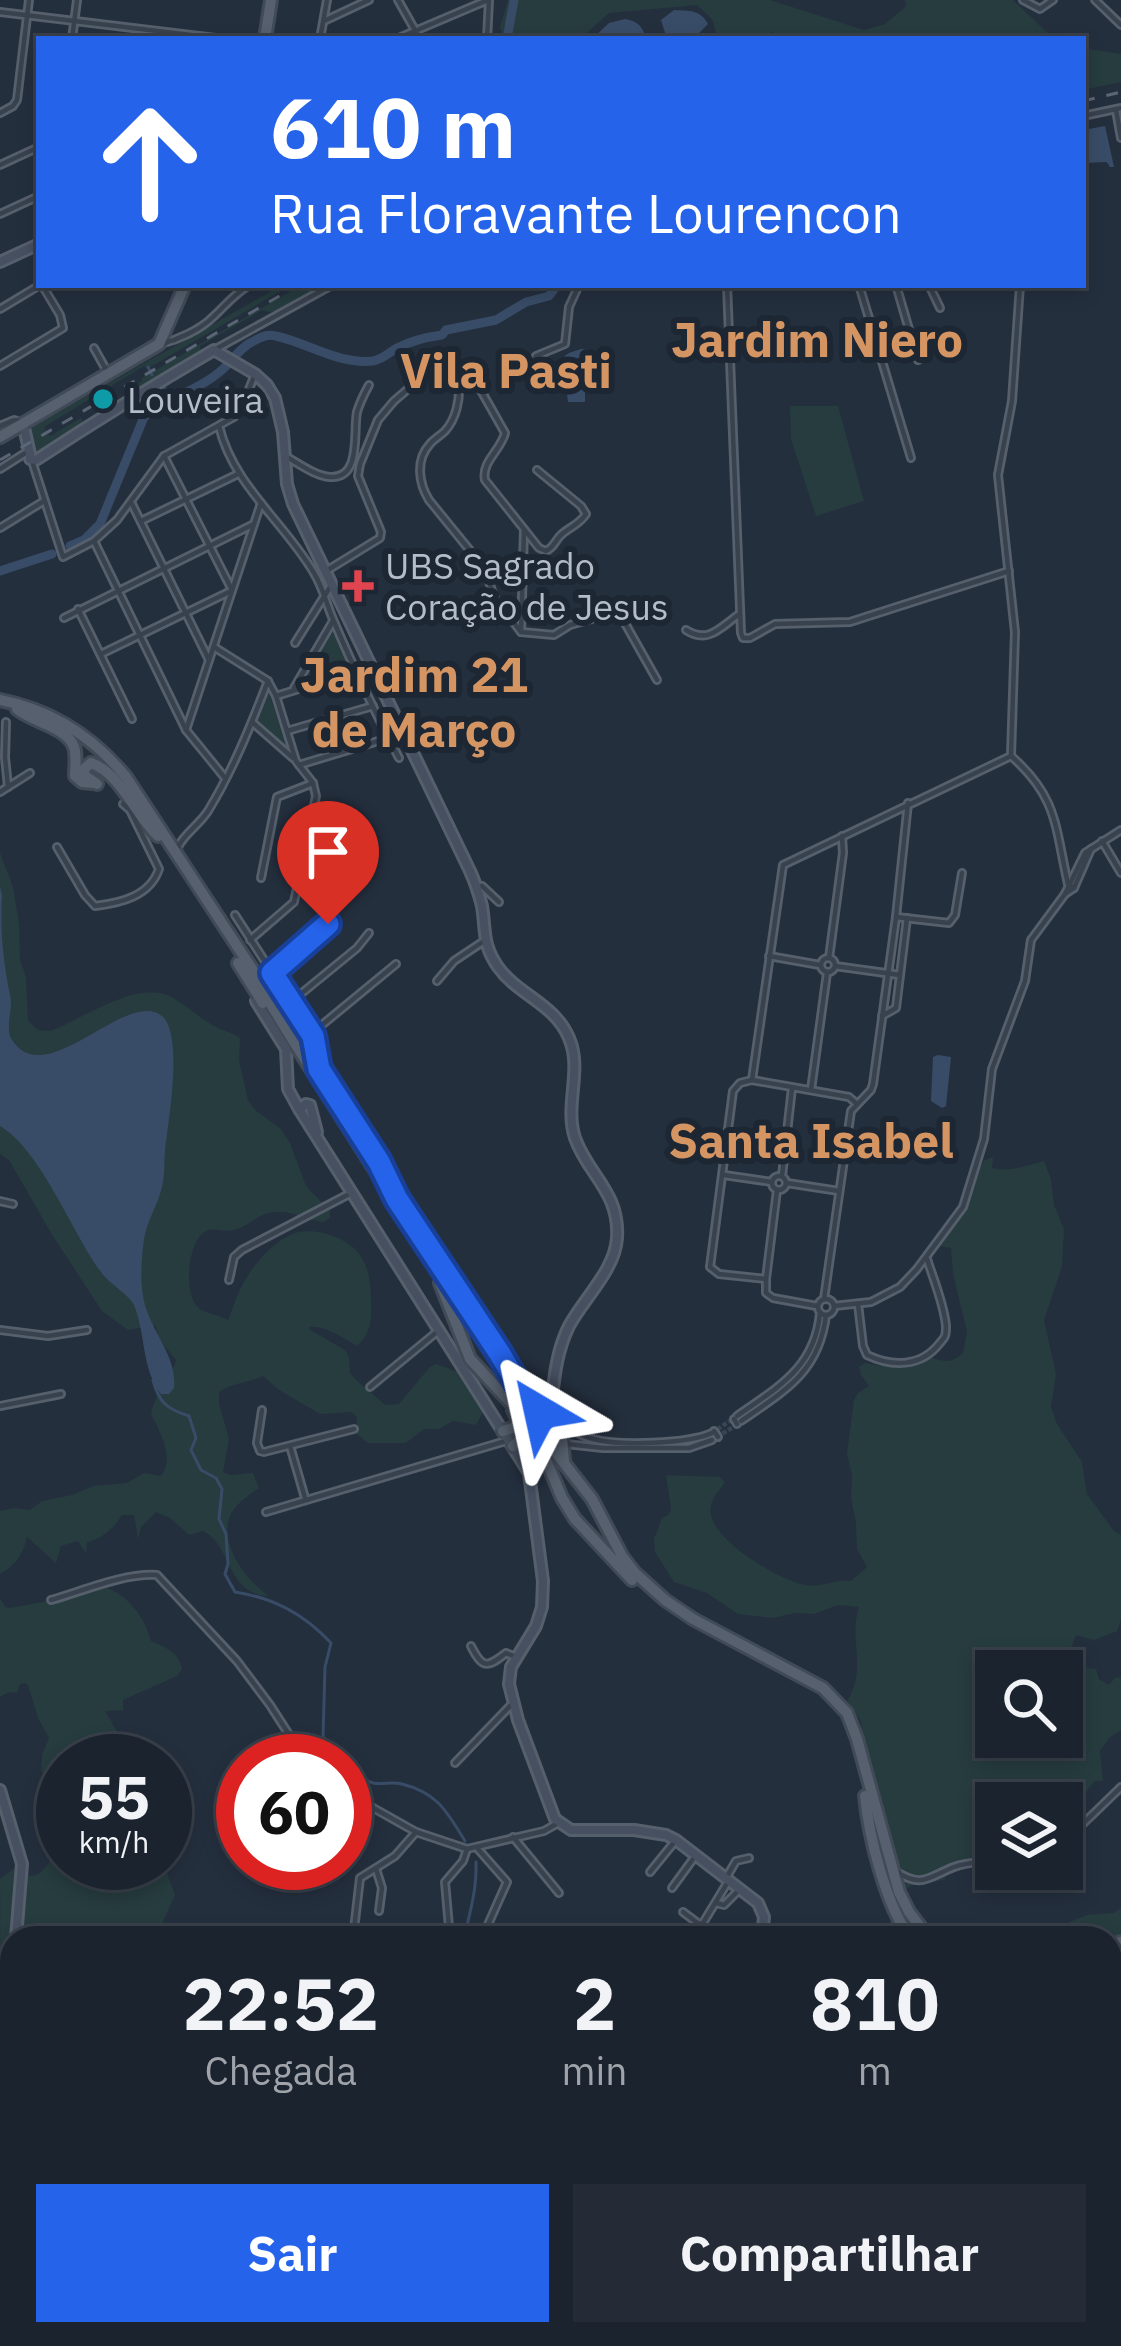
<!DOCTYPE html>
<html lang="pt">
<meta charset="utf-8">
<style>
body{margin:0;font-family:"IBM Plex Sans",sans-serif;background:#242b36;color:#f1f3f6;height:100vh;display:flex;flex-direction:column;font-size:45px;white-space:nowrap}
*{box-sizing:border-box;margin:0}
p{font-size:39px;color:#a0a4aa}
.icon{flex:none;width:66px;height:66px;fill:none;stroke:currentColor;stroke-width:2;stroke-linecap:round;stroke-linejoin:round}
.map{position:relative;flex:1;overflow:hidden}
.details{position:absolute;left:0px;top:1926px;width:1122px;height:420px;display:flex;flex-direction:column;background:#1b232e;border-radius:36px 36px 0 0;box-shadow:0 6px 18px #0003,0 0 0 3px #39404a}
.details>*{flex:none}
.banner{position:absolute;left:36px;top:36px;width:1050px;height:252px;border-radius:0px;box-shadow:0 6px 18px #0003,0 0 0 3px #39404a;background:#2563eb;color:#fff;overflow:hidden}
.fabs{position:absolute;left:975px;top:1650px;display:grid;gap:24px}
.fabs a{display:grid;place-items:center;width:108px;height:108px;border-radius:0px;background:#1b232e;box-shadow:0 6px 18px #0003,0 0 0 3px #39404a;font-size:60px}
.speed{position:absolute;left:36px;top:1734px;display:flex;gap:24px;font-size:60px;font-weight:700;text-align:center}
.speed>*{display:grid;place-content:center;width:156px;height:156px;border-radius:50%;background:#1b232e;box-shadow:0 6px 18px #0003,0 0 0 3px #39404a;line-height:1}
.speed small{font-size:30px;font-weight:400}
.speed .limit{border:18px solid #d22;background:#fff;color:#111}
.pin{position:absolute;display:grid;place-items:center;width:102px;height:102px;color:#fff;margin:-123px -51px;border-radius:50% 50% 50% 0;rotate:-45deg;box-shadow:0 0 12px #0007}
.pin .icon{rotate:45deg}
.me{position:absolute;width:132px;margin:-66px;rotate:324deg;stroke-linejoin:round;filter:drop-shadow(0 0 9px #0008)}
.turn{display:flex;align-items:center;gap:42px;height:252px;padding:0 36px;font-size:54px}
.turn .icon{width:156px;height:156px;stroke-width:2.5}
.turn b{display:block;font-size:84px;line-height:102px}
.eta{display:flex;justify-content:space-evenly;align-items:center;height:204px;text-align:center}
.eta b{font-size:72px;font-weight:700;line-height:84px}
.cta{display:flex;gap:24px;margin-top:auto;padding:24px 36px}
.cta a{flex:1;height:138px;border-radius:0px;background:#2563eb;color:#fff;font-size:48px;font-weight:700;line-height:138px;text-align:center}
.cta a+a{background:#242b36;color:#f1f3f6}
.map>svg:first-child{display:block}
</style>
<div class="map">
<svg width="1121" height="2346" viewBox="0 0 1121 2346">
<rect width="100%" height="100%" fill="#242f3e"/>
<g fill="#263c3f" fill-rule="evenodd">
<path d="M508,0H770L864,30L885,24L906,6L905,0H1013L1052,37L1057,39H798L771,32L770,39H718L712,19L697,5L609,13L580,39H504L500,27Z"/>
<path d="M1083,48L1121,54V82L1083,90Z"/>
<path d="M282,285H291L147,369L144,366L44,427L50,436L81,418L86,428L41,453L32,447L28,430C33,420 42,415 53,415Z"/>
<path d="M301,285H326L274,313L262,310L200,346L201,353L135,396L130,388L142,381V378Z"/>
<path d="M790,406H838L864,501L816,516L791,439Z"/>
<path d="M332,632L352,671L301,686Z"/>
<path d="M269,693L288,751L256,722Z"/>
<path d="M0,853L13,887L19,924L20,960L26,977L28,1021L38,1030L51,1031C81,1019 135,982 167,995C184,1003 198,1017 214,1026C223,1031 232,1032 240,1038L239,1060L248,1100L255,1110L281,1129L290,1143L306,1186L330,1211V1218L323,1222C307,1220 294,1211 277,1212C259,1212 250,1226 234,1230C224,1233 215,1227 206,1231C187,1241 182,1298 201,1310C208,1313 220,1316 228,1320C234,1306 238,1290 247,1277C256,1261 277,1239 295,1233C317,1227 350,1238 362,1258C370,1271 371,1289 371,1304C372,1320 370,1335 357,1346C343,1338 325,1325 309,1327L310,1330L345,1350L349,1357L350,1373L355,1379L385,1405L399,1404L429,1368L436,1364L458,1372L483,1412L476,1425L453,1421L439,1429H424L406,1443H368L356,1433L357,1418L352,1412L320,1414L279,1390L263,1376C247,1384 233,1382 219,1392V1403L229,1439L223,1472L230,1475L253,1473L259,1488C250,1494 235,1505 231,1514C217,1543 247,1581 269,1596C226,1595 233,1546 203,1531L189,1535L170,1518L156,1512L141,1527L138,1539L134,1515H122C115,1527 101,1540 87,1542L86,1553L78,1541L61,1546L56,1563L27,1537C24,1553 15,1566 0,1574V1511L14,1508L30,1510L42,1501L72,1495L93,1486L127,1483L144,1473L161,1476C175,1457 160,1432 151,1414C155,1393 171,1380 176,1360L160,1340L155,1325L128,1330L102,1311L51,1233L9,1160L0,1154Z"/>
<path d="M993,1157L992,1168C1010,1172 1026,1166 1044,1161L1051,1179L1054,1205L1064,1229L1062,1267L1044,1320L1056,1374L1051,1407L1057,1424L1082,1462L1087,1494L1114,1531L1121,1535V1620L1117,1631L1094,1640L1076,1635C1071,1649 1061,1666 1074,1678L1078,1675L1082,1667L1096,1669L1099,1679L1109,1685L1115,1678L1121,1677V1730L1109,1738L1100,1751L1103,1781H1095C1077,1798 1082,1817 1062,1835V1803H996V1852C974,1853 955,1861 944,1880L912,1885L901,1893L862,1751L861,1721L847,1701C868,1668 848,1639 859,1607L838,1605L814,1614L795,1613L772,1618L738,1614L707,1593L674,1582L655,1552L654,1539L662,1518L668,1515L671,1510L666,1475L720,1477L725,1482C721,1489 712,1497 711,1506C704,1537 779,1580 805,1585C820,1588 835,1579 851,1581L867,1567L857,1549L856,1523L851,1498L852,1475L847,1454L854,1400L858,1393L869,1386L861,1375L859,1367L865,1363C890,1368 904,1370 927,1356C943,1361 950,1365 963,1353L967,1332L953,1274L951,1248L939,1246L977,1171L985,1160ZM996,1671H1062V1737H996Z"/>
<path d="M104,1587C127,1594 145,1617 151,1641C165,1647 179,1652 182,1669L177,1676L123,1700V1710L105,1711L134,1761H63V1863H165V1825L171,1838L167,1873L175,1895L164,1919L160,1938H12V2141L1,2154L0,1879L16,1867L18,1873L34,1876C61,1862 53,1836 54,1808L60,1801L51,1799L53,1784L41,1771L42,1755L49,1738L38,1718L28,1685L25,1683L20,1684L17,1693L9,1692L0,1697V1598L5,1607L10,1608L48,1601L75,1591Z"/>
<path d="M1121,1908V1939L1063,1938L1055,1931V1928L1087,1915L1113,1913Z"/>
<path d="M12,2258V2325L7,2319L11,2310L9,2306L0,2309V2260Z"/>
<path d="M12,2332L211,2334L207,2346H0V2333Z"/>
<path d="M408,2334H454L455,2346H396Z"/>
<path d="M511,2334H588L600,2346H505Z"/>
</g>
<g fill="#394c67">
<path d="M674,10C689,11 700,9 708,24L693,39H667L661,20Z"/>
<path d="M625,19C639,22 642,26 646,39H592L609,23Z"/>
<path d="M1105,126L1114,167H1110L1107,162L1083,163V130Z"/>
<path d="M581,349L598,351C600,367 596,374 585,386V402H568L566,386L571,379L560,368C561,354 569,353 581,349Z"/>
<path d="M0,887L2,895C0,930 3,961 10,995C14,1009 4,1027 12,1040C46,1093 127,987 162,1016C184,1035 168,1123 165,1150C164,1162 165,1175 162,1187C158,1205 147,1220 144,1239C141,1260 139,1291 147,1311C156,1337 177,1359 174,1388L169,1394H161C141,1368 146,1334 134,1305C129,1294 109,1284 101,1272C72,1233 41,1150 0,1126Z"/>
<path d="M938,1055L951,1057L946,1106L942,1108L931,1101L933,1057Z"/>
</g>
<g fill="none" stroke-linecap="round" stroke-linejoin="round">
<g stroke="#394c67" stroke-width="3">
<path d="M148,367L152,375"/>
<path d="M163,386L176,400"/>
<path d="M153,1380C159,1403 167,1409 189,1416L196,1438L191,1450L201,1470L216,1478L222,1489L219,1519L226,1534L228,1564L225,1574L235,1592C274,1598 304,1614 331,1643L325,1667L323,1737C335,1749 358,1779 373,1783C382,1785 393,1781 402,1784C438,1793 447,1812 465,1841"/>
<path d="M464,1938C470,1912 477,1889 476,1862"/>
</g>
<g stroke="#394c67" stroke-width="9">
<path d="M507,39L514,0"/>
<path d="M70,546L84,540L100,524L144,417C167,398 200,390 223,369C233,360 238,350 250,343C258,339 266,333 276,336C308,343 339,365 373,361C384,359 388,353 397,348C411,341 427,337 442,335L446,330L496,320L526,302L549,296L557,285"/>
<path d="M0,571L52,554"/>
</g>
<g stroke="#3a4453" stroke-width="4.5" stroke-dasharray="4.5 2" stroke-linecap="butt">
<path d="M712,1433L737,1416"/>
<path d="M717,1437L738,1424"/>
</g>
<g stroke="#565f6c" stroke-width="10">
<g id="street">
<path d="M398,0L420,39"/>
<path d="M1023,0L1040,9L1053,0"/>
<path d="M1095,0L1121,25"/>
<path d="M0,12L224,39"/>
<path d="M324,21L369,0"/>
<path d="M72,39L77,0"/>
<path d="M320,39L327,0"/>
<path d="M396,39L488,0"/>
<path d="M487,39L489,0"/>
<path d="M1116,110L1121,138"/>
<path d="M0,113L13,106L17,100L29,0"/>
<path d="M1083,116L1121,108"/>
<path d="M0,165L39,147"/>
<path d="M0,214L39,196"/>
<path d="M727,285L741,633L743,638H750L775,624L850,622L1009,571"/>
<path d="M859,285L911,458"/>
<path d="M896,285L918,360"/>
<path d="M929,285L940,308"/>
<path d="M0,309L40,285"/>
<path d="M161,344C177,340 200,330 213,317C227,304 231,297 249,285"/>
<path d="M94,348L108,373"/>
<path d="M214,350L332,285"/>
<path d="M0,366L63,328L60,315L42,285"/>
<path d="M527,375L536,356L565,344L569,307L579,285"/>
<path d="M459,384C460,400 456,419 445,431C440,436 434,439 430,444C415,460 419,484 429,500L485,569L494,597L521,632L554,635L570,625L616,612L622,618L657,680"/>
<path d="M0,426L14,420L23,423"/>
<path d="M219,426C233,485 284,522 314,573C324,589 327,607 335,624C354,669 376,714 399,758"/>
<path d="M164,456L232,590"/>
<path d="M285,456C298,463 315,476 330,477C362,479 353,432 357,412C360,402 364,394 369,385"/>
<path d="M32,461L63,557L94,541L117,520L164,456L234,417L244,402L255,374"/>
<path d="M0,469L30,450"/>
<path d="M132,504L209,660"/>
<path d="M141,521L238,474"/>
<path d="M0,528L44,501"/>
<path d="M94,541L186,730L225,778"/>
<path d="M326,571L380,538L381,532L358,476L360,464L378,420L394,401L429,371H439L454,384L472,380L479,387L505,433C501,450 481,462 485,480L539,548L546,551C555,547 554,541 562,534C570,527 580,524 586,514L581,506L537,470"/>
<path d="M78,609L132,719"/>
<path d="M64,618L254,524"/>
<path d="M686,630C708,644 720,628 738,615"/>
<path d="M521,632L524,530"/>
<path d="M295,643L332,584"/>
<path d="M214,647L268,681L276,696L296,761L313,783"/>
<path d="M101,654L231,591"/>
<path d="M294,688L333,621"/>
<path d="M276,696L357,671"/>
<path d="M6,722L5,757L8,787"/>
<path d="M252,722L293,758"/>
<path d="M186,730L261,503"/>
<path d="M287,731L373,706"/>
<path d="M1011,756L1015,632L998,475L1012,401L1020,285"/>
<path d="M1011,756C1058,797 1055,827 1068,884L1074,888"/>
<path d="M299,765L388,738"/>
<path d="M0,792L30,773"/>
<path d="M1102,841L1121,873"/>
<path d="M57,847L85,895L95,906C121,903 150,896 159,869L130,810L123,804"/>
<path d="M178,847C185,833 199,825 208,811C233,770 251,725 268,681"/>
<path d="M261,878L277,797L313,783"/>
<path d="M476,887L482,886L499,902"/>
<path d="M1065,894L1074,888L1091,849"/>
<path d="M235,915L313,1036L319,1068"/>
<path d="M896,917L949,923L955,915L962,873"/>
<path d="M250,940L294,902L316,796L313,783"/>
<path d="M769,956L820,965"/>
<circle cx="828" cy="965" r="7"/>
<path d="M829,958L843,853L842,836"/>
<path d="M835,966L900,975"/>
<path d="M272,973L330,920L349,822"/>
<path d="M437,981L454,961L484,941"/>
<path d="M291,1002L357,948L369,933"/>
<path d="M882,1016L896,1008L907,918"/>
<path d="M311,1034L396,964"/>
<path d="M297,1035L305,1039L311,1034"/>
<path d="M752,1080L783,865L1011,756"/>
<path d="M811,1090L827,973"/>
<path d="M724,1175L772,1182"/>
<circle cx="779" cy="1183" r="7"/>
<path d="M782,1176L792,1088"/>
<path d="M787,1183L839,1191"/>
<path d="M777,1190L766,1279V1293L773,1298L817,1306"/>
<path d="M0,1201L13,1204"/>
<path d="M766,1279L719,1274L710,1267L733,1091L740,1083L752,1080L849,1097L857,1104"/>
<path d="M229,1280L234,1257L242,1250L353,1192"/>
<circle cx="826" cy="1307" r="8"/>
<path d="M824,1299L851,1111L871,1090L873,1084L896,917L908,803"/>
<path d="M858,1304L863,1346L867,1355C892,1367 921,1367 939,1344C945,1337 946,1337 946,1326C944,1304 934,1281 927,1259"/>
<path d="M834,1306L871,1302L900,1287L917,1269L963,1207L984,1139L992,1069L1025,981L1031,940L1065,894L1085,853L1121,830"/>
<path d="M0,1330L48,1336L87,1330"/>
<path d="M370,1387L438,1331"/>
<path d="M0,1406L61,1394"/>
<path d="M262,1410L257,1443L260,1451L264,1452L354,1429"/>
<path d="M737,1416C778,1387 815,1368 820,1313"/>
<path d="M734,1419L737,1424"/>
<path d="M741,1421C784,1391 819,1373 826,1315"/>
<path d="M566,1426C575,1431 583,1437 593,1439C618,1446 688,1444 712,1433"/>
<path d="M714,1431L718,1437"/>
<path d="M566,1444L603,1448H689L712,1440"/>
<path d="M290,1446L305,1498"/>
<path d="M266,1512L509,1440"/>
<path d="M51,1600C83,1591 123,1573 157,1575L237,1661L270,1705L306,1761"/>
<path d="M471,1646C483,1670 488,1667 506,1653L516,1657"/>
<path d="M455,1763L512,1704"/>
<path d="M345,1792L416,1832L467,1849L544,1831L558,1823"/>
<path d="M513,1837L559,1893"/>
<path d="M1062,1844L1121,1787"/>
<path d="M478,1849L507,1882L482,1938"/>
<path d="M376,1869L382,1888L379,1911"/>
<path d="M895,1871C923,1889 928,1877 954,1867C967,1862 982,1862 996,1860"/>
<path d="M650,1872L676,1840"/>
<path d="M726,1878L736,1861L749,1858"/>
<path d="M672,1888L696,1855"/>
<path d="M716,1903L724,1905L739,1890"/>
<path d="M683,1912L699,1924L703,1923L729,1880"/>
<path d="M353,1938L360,1878L395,1856L416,1832"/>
<path d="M450,1938L445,1882L463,1861L467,1849"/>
<path d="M1110,1963L1121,1968"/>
<path d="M1110,2031H1121"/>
<path d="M597,2334L615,2341L648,2346"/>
<path d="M1072,2334L1088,2346"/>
<path d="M368,2346L372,2334"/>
<path d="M451,2346L471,2334"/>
<path d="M853,2346L856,2334"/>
<path d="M874,2346V2334"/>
</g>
</g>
<g stroke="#565f6c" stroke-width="14">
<g id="secondary">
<path d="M0,262L39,244"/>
<path d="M23,423L30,454"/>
<path d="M30,454V459L36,460C94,422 154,385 214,350L255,374L267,385L275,398L283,432L287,484L293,504L470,871C475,882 479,894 482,906C486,931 482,944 498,967C518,995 555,1004 569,1038C583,1070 564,1105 575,1138C588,1175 620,1192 617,1238C615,1270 584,1298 569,1326C556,1352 554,1380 551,1407L544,1413"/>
<path d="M256,1001L286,1049L288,1089L299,1109L529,1473L543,1581L542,1607L536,1626L511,1667L509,1684L518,1720L555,1819L571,1830H634L666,1835L676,1840L758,1903L764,1917L762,1938"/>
<path d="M299,1109L306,1104L310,1105L317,1132"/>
<path d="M0,1790L22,1864L16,1938"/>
<path d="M879,1938L895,1931L899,1921"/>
<path d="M238,2334L244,2346"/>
<path d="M677,2346L679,2334"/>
</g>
</g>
<g stroke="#414a57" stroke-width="16">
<g id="primary">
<path d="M265,39L271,0"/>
<path d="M0,437L159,344L185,285"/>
<path d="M0,700C52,710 93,737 126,777L262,984L264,993L292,1039L470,1320L509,1376L546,1440L592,1499L622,1556L635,1573L665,1600L693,1619L823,1688L847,1713L857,1739L899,1892L909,1912L929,1938"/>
<path d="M17,709C32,722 67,727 74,747C77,755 75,767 75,776L82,782L93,783"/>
<path d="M97,784L84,775V769L91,763C122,774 134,814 158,836"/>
<path d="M238,963L263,1003"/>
<path d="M334,1091L388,1177"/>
<path d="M440,1283L470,1359L521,1414L538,1441L562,1498L575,1519L632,1580"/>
<path d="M528,1401L561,1425L564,1461"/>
<path d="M503,1431L513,1428L519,1423L513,1410"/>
<path d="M513,1446L522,1439H527L538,1451"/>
<path d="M865,1796C869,1837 886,1905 910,1938"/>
<path d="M1110,1946L1121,1942"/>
<path d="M1110,1958L1121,1953"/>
</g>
</g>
<use href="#street" stroke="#38414e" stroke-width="4.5"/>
<use href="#secondary" stroke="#465061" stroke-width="8"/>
<use href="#primary" stroke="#56606e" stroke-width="10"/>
<g stroke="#5a6575" stroke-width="3" stroke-dasharray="12 12" stroke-linecap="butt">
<path d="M1083,101L1121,92"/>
<path d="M0,460L298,285"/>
</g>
</g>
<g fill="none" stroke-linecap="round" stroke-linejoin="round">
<g stroke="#184099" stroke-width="30">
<path id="route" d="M328,924L272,973L313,1036L319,1069L379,1162L397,1199L500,1354L524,1395L540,1412"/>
</g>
<use href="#route" stroke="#2563eb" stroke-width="21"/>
</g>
<circle fill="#0f9aa8" stroke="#1d2633" stroke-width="4.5" cx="103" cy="399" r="12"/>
<path fill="#e0444e" stroke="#1d2633" stroke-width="4.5" d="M352 568h12v12h12v12h-12v12h-12v-12h-12v-12h12z"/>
<g text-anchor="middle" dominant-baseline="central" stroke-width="12" stroke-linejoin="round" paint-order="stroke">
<g font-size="36" fill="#b4bcc9" stroke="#1d2633" text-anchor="start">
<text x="127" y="399">Louveira</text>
<text x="385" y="565">UBS Sagrado<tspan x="385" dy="41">Coração de Jesus</tspan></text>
</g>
<g font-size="48" font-weight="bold" fill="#d59563" stroke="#1d2633">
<text x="817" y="339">Jardim Niero</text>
<text x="506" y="370">Vila Pasti</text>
<text x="414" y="674">Jardim 21<tspan x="414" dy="55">de Março</tspan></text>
<text x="811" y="1140">Santa Isabel</text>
</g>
</g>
</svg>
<div class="fabs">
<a><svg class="icon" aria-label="search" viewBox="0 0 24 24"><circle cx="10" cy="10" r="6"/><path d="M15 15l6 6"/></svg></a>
<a><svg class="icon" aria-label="layers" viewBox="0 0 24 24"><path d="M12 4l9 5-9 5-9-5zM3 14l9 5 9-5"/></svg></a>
</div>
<div class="speed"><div>55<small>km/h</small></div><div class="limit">60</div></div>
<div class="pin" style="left:328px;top:924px;background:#d93025"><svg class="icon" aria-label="arrive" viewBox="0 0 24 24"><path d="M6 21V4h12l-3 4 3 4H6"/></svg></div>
<svg class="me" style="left:540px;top:1412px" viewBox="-20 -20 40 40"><path d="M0-17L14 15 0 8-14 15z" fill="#2563eb" stroke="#fff" stroke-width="4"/></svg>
<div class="banner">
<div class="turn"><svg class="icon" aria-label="ahead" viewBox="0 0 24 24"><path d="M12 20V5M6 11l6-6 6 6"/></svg><div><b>610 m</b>Rua Floravante Lourencon</div></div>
</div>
<section class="details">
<div class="eta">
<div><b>22:52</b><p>Chegada</p></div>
<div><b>2</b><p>min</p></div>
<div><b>810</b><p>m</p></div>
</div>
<div class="cta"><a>Sair</a><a>Compartilhar</a></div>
</section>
</div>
